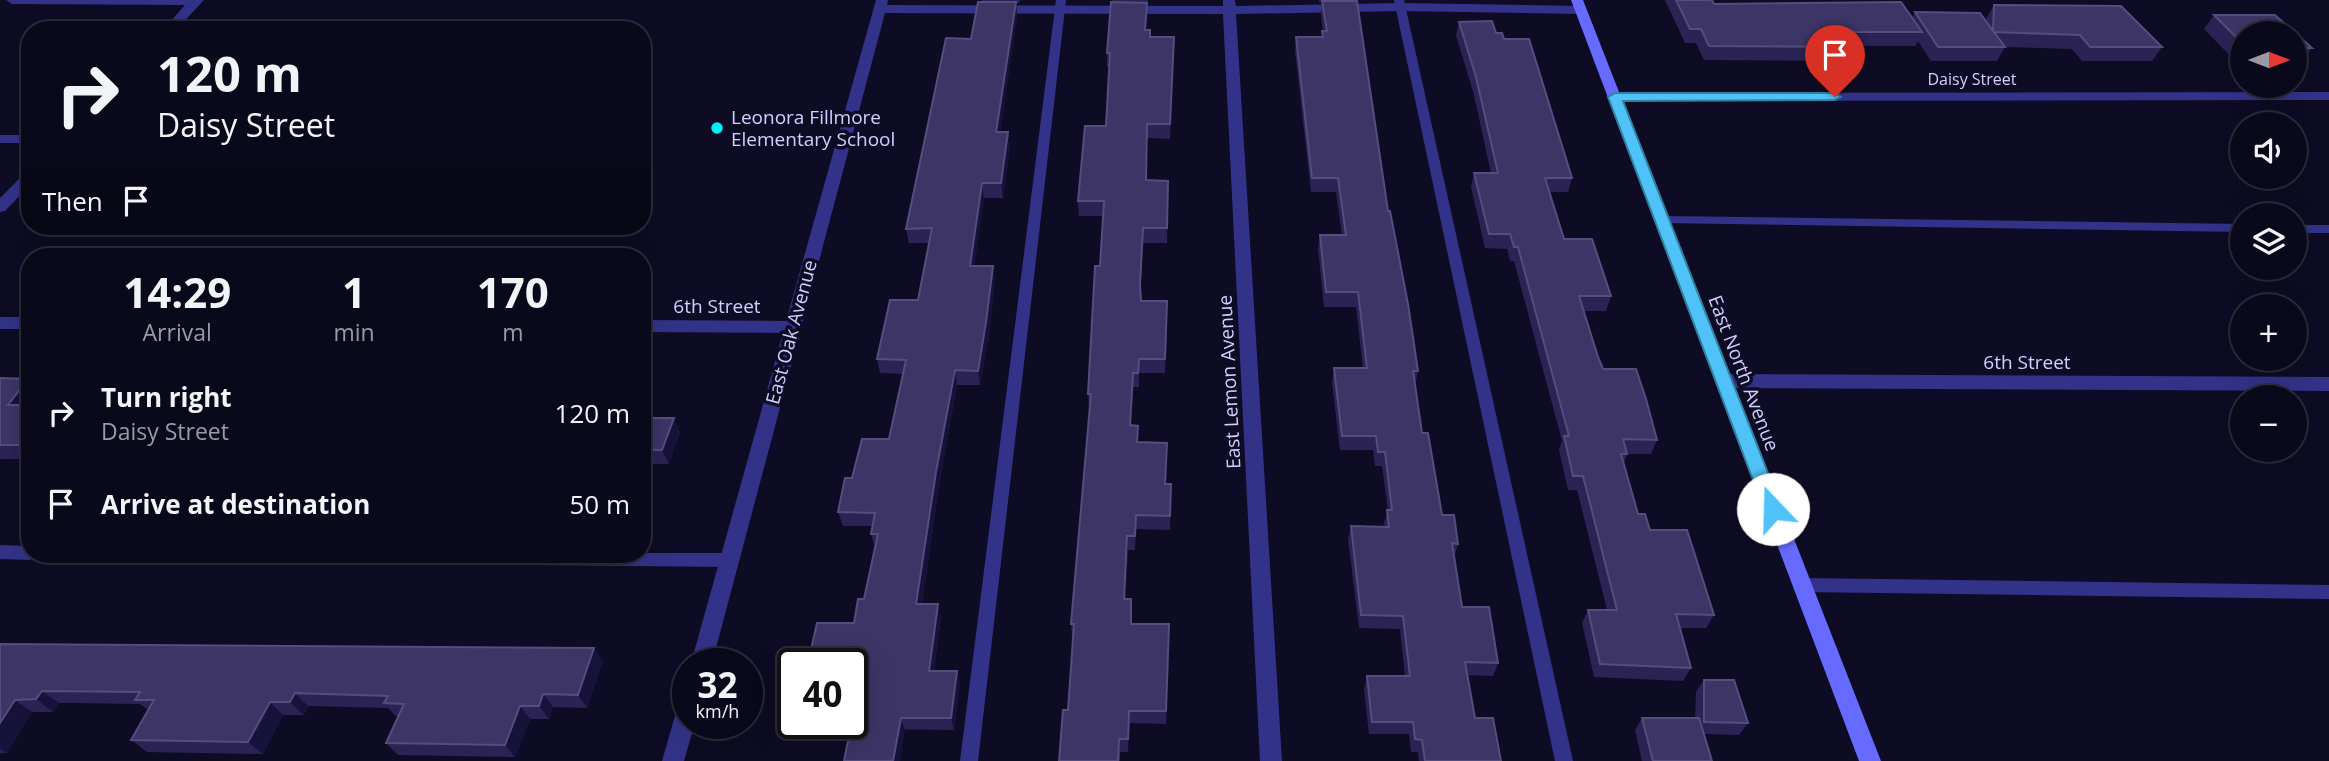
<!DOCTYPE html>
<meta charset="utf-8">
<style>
body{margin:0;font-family:"Open Sans",sans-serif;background:#181728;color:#f1f3f6;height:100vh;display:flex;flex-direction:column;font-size:26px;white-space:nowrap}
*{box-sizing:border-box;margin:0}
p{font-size:23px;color:#999aa3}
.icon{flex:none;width:38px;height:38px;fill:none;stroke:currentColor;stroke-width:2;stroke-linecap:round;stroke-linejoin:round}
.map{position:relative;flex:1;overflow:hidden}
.details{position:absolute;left:21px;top:248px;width:630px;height:315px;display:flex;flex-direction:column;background:#0a091b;border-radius:28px;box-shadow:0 7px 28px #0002,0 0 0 2px #2a2a3a}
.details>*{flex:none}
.banner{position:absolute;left:21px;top:21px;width:630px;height:214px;border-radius:28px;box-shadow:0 7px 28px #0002,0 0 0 2px #2a2a3a;background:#0a091b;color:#f1f3f6;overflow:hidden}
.needle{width:46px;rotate:90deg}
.controls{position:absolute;left:2230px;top:21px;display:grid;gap:14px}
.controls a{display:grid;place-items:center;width:77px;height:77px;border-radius:50%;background:#0a091b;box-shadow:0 7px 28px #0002,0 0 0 2px #2a2a3a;font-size:35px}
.speed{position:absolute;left:672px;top:648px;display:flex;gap:14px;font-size:35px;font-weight:700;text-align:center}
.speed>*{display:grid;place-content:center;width:91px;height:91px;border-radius:50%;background:#0a091b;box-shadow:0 7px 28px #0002,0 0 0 2px #2a2a3a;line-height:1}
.speed small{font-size:18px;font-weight:400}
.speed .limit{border:4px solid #111;border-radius:10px;background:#fff;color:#111}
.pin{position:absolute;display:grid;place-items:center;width:60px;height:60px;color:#fff;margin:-72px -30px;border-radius:50% 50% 50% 0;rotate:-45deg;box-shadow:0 0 7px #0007}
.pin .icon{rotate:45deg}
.me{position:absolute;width:77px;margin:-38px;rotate:339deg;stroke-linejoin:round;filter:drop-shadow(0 0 5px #0008)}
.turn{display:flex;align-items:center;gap:24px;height:147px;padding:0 21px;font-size:32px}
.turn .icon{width:91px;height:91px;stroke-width:2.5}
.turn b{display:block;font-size:49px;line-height:60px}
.then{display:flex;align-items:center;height:66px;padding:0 21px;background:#0003;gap:14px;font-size:26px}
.eta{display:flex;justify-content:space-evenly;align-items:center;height:119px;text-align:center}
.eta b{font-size:42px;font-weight:700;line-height:49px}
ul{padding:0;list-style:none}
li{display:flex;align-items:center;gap:21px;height:91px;padding:0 21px}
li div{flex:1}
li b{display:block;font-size:26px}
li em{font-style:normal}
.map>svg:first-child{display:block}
</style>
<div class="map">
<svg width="2329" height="761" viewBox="0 0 2329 761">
<rect width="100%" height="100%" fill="#0e0c24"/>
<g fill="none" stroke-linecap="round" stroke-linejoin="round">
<g fill="#323388" fill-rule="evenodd">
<path d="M1056,0H1066L978,761H960Z"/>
<path d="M1394,0H1404L1573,761H1555Z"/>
<rect x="0" y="135" width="30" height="8"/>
<path d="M1664,216L2242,224V232L1660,223L1658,220Z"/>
<rect x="2294" y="225" width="35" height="8"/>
<path d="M0,545L30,546V555H37L30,560L0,559Z"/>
<path d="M642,553H730L736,555L738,560L736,565L730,567L227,562L221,560L219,555H642Z"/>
<path d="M1801,578L2329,585V599L1801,592L1795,590L1793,585L1795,580Z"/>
</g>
<g fill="#323388" fill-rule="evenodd">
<path d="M6,0H203V1L176,30H163L185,5L12,4Z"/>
<path d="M876,0H888L887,5L1223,6V0H1235L1236,6L1400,3L1580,6L1586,10L1580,14L1400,11L1236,14L1282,761H1260L1223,14L885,13L712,663H691L783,333L642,332V320L786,321Z"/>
<path d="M2329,92V100L1615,101L1608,97L1615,93Z"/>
<path d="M30,171V185L5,211L0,212V198L25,173Z"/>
<rect x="0" y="317" width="30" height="12"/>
<path d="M1725,374L2329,377V391L1725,388L1719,386L1716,381L1719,376Z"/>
<path d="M688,699V723H695L684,761H662L677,709L680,702Z"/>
</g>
<path fill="#666aff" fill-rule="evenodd" d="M1571,0H1583L1881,761H1859Z"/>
</g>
<g fill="#2a2354">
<path d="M982,0H1020L1019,3H1016L1017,16L1000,132H1008L1010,147L1003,198H984L974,266L995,280L989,337L980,385H957L939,486L922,604L941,617L934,671H957L960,684L954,730L799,728L796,723H852L854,623L864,599L875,547L871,534L872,526H843L838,512L852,478L889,439L903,374L880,373L877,359L918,300L930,243H909L906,229L971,39Z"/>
<path d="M1112,0H1148L1147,3L1146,30L1150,37H1174L1170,139L1147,138L1146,180L1168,181L1167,243H1143L1140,293L1141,301H1167L1165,373H1139V387H1133L1131,425L1138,442L1166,484H1171L1170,530L1136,529L1135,550H1128L1125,599L1132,613V624H1169L1166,724L1130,723L1128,752H1120V761H1059L1068,710L1073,637H1072L1071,624L1090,409H1089L1088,394L1100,266L1103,216H1079L1078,201L1106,126L1109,67H1107V53Z"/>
<path d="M1319,0H1353L1388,211L1418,371L1415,385L1422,433L1442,515L1458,544L1454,557L1462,607L1498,663L1493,676L1468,675L1475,718L1501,761H1419L1418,752H1411L1409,734H1369L1364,689L1367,676H1405L1400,629L1359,628L1348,539L1351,526L1385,527L1384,523L1388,510L1382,466H1375L1373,450H1340L1332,382L1334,368H1363L1356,307H1324L1318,249L1320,235H1342L1336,192H1311L1295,51L1296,37H1322V31H1323L1321,15L1322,2H1319Z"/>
<path d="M1665,0H1712L1714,4L1912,18L1915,12L1986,22V19L1994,5L2162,47L2152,61H2082L2072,49L2005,47L1997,61H1931L1918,41L1915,46H1855L1849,61L1704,60L1696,43H1685Z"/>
<path d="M2214,15H2275L2312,48L2301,62H2294V33H2242V63H2237L2204,29Z"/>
<path d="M1459,22L1496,33L1504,39L1572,178L1568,192H1549L1564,239L1611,296L1606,311H1583L1598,357L1603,369L1657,440L1651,454H1627L1624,463L1638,514L1714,615L1706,628H1679L1691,668L1683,681L1594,677L1582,623L1588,610H1607L1577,490H1568L1559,450L1562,441L1514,261H1510L1507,249L1485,248L1471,187L1474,173H1491L1473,91L1456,36Z"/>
<path d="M0,378L30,380V459H0Z"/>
<path d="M642,382L651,396L646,408L655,418L680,432L669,464H642Z"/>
<path d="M0,644L594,648L603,661L587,708L553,707L549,719H530L515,757L398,755L386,743L399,716H396L388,708L308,706L304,715H283L263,754L147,752L131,740L148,710L140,704L75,703H59L53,712H32L7,753H0Z"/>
<path d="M1704,680L1748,723L1739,735L1704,734L1712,761H1642L1635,730L1642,718H1695L1696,692Z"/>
</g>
<g fill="#171239">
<path d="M1016,2L1017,16L998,147L996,132Z"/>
<path d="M1008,132L1010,147L1003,198L1001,183Z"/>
<path d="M982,183L984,198L972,280L970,266Z"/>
<path d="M1143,228V243L1140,299V285Z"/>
<path d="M993,266L995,280L989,337L980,385L978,371Z"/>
<path d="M955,370L957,385L939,486L920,617L916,604L936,472Z"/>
<path d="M1133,373V387L1130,439V425Z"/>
<path d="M28,379L30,380V421L8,405Z"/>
<path d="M644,382L651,396L642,418V387Z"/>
<path d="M650,408L657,422L647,418Z"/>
<path d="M674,418L680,432L669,464L662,450Z"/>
<path d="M1127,536L1128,550L1125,613L1124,599Z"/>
<path d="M938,604L941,617L932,683L929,671Z"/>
<path d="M594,648L603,661L587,708L578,695Z"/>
<path d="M957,671L960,684L954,730L951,718Z"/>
<path d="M42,691L59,703L53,712L36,699Z"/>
<path d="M295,693L308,706L304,715L290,702Z"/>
<path d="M543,694L553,707L549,719L539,706Z"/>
<path d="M15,700L32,712L7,753L0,749V723Z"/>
<path d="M270,702L283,715L263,754L248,742Z"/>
<path d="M520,706L530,719L515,757L505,745Z"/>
<path d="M1129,711L1130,723L1128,752V739Z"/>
<path d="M901,718L905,730L900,761H893Z"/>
</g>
<g fill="#3c3566" stroke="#534e7e" stroke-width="2">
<path d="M1676,0H1712L1714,4L1901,2L1922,32H1846L1855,47L1709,46L1701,29H1690Z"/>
<path d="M1322,1H1357L1388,211H1390L1408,304L1418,371H1413L1422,433H1428L1442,515H1454L1458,544L1452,543L1462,607H1489L1498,663L1465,662L1475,718H1493L1501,761H1425L1422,740L1415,739L1413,722H1372L1367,676H1410L1403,616L1361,615L1351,526L1389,527L1387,510H1392L1385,452H1378L1376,436H1342L1334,368H1367L1358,292H1326L1320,235H1346L1338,178H1312L1296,37H1323L1322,31H1327Z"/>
<path d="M978,2H1016L996,132H1008L1001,183H982L970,266H993L986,322L978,371L955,370L936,472L916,604H938L929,671H957L951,718H901L893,761H844L853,716L852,663H808L817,623H854L858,599H864L878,534H871L875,513L838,512L845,478H852L862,439H889L906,360L877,359L890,300H918L932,228L906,229L946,38L971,39Z"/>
<path d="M1111,2L1147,3L1145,30H1150V37H1174L1170,124H1147L1146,180L1168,181L1167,228H1143L1140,285L1141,301H1167L1165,359H1139L1138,373H1133L1130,425L1138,426L1137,442L1167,443L1165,484H1171L1170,516L1136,515L1135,536H1127L1124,599H1131V624H1169L1166,711H1129L1128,739H1119L1118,761H1059L1063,710H1068L1074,624H1071L1091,394H1088L1095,266H1100L1104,201H1078L1085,126H1106L1110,53H1107Z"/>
<path d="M1994,5L2121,6L2162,47H2090L2080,35L1994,32L2005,47H1938L1915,12L1980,13L1993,31Z"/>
<path d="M2214,15H2275L2312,48H2294V33H2242V43Z"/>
<path d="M1492,21L1496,33H1502L1504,39H1529L1572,178H1545L1564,239H1592L1611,296H1579L1598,357L1603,369H1636L1646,399L1657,440L1623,439L1627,454H1621L1638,514H1645L1650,530H1687L1714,615L1676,614L1691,668L1600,664L1588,610H1617L1583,476H1573L1564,436H1569L1518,247H1514L1510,234H1489L1474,173H1498L1476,77L1459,22Z"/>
<path d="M0,378L28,379L8,405H26L21,412H30V445H0Z"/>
<path d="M642,408H650L647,418H674L662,450H642Z"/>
<path d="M0,644L594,648L578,695L543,694L539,706H520L505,745L386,743L404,704L384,703L388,696L295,693L290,702H270L248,742L131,740L154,700H135L140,692L42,691L36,699L15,700L0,723Z"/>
<path d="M1704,680H1734L1748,723L1704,722Z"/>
<path d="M1642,718H1699L1712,761H1653Z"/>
</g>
<path fill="#4fc3f7" stroke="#337fa1" stroke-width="2" d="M1615,93H1835L1841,97L1835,100L1623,101L1782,509L1779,514H1767L1764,509L1608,97Z"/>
<circle fill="#00eefa" stroke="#0e0c24" stroke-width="2.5" cx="717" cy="128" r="7"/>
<g text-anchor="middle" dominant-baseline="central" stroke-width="7" stroke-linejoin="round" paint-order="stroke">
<g font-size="16" fill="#d2cfff" stroke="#0e0c24">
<text x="1972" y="79">Daisy Street</text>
</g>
<g font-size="19" fill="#d2cfff" stroke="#0e0c24" text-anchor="start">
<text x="731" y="117">Leonora Fillmore<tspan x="731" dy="22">Elementary School</tspan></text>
</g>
<g font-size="19" fill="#d2cfff" stroke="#0e0c24">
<text x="717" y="306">6th Street</text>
<text transform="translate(791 332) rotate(-75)">East Oak Avenue</text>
<text x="2027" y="362">6th Street</text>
<text transform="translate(1744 373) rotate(69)">East North Avenue</text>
<text transform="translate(1229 382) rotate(-93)">East Lemon Avenue</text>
</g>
</g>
</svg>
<div class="controls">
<a><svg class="needle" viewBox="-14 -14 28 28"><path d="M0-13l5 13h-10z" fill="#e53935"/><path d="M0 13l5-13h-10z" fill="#999aa3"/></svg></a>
<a><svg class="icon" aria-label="sound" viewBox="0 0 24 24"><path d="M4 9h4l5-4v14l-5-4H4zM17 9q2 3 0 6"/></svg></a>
<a><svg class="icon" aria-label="layers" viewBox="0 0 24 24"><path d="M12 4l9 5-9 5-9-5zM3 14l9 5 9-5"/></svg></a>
<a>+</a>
<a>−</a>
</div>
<div class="speed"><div>32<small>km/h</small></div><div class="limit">40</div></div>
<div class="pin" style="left:1835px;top:97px;background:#d93025"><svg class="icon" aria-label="arrive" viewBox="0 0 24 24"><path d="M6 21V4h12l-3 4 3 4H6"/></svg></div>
<svg class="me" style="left:1773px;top:509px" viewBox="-20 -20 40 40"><circle r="19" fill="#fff"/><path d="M0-13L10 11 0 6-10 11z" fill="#4fc3f7"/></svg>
<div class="banner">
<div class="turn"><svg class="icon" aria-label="right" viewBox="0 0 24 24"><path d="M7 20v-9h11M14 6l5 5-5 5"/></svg><div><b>120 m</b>Daisy Street</div></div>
<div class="then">Then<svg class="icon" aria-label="arrive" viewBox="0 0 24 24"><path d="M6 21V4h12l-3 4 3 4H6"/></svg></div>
</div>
<section class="details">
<div class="eta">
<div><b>14:29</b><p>Arrival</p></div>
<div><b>1</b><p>min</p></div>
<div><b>170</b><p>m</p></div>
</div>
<ul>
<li><svg class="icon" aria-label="right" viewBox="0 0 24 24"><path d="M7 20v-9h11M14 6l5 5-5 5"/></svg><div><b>Turn right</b><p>Daisy Street</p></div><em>120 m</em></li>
<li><svg class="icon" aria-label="arrive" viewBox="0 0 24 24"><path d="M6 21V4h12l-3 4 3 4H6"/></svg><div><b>Arrive at destination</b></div><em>50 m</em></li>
</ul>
</section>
</div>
